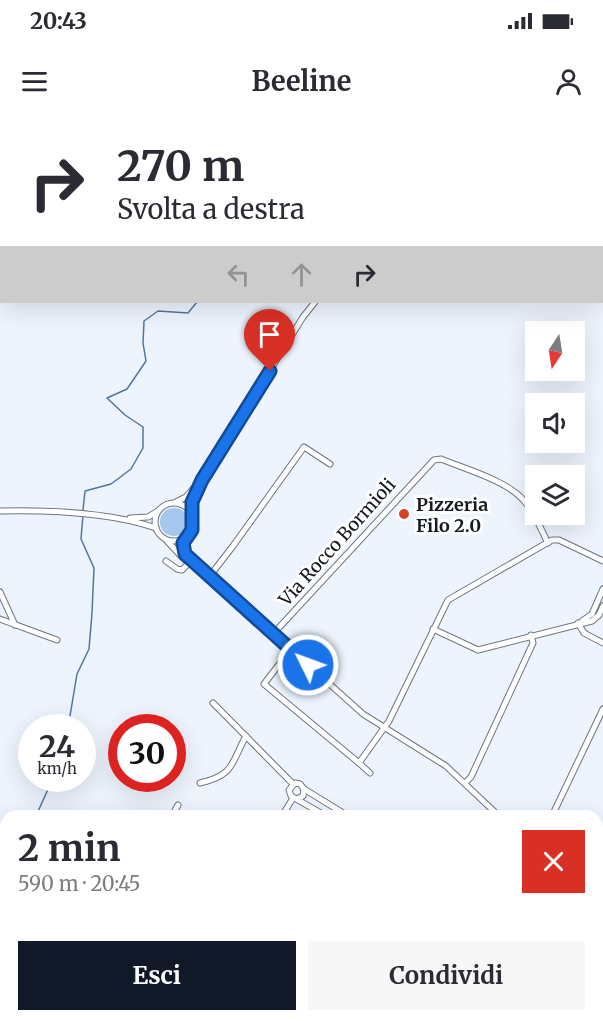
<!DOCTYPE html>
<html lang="it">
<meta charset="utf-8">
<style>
body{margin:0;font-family:Merriweather,serif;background:#f7f7f7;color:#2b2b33;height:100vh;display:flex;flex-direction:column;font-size:22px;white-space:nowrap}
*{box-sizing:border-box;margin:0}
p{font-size:20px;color:#7c7c81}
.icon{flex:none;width:33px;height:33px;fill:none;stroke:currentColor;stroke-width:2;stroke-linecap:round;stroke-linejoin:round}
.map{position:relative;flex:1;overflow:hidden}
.details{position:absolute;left:0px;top:690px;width:603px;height:212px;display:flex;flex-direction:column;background:#fff;border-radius:18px 18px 0 0;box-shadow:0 6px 24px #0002}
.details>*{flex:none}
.top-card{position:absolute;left:0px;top:0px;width:603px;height:183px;box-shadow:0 6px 24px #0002;background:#fff;color:#2b2b33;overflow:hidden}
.needle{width:39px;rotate:192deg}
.tools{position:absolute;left:525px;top:201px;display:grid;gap:12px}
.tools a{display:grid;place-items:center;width:60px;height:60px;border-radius:0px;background:#fff;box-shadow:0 6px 24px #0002;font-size:30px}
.speed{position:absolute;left:18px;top:594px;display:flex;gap:12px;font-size:30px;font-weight:700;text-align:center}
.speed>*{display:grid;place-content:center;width:78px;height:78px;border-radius:50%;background:#fff;box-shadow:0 6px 24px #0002;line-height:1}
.speed small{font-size:15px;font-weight:400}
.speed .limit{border:9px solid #d22;background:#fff;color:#111}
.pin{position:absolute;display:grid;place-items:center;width:51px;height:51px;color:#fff;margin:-62px -26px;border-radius:50% 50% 50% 0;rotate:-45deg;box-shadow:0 0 6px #0007}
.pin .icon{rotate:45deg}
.me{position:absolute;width:66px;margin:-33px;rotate:312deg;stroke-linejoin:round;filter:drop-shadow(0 0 4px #0008)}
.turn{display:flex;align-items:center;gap:21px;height:126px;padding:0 18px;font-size:27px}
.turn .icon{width:78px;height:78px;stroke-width:2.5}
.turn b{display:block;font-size:42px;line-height:51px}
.lanes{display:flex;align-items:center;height:57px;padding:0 18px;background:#0003;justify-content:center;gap:30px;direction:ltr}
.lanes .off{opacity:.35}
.round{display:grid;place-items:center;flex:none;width:63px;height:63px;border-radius:0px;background:#f7f7f7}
.head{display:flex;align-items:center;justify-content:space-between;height:102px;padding:0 18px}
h1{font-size:36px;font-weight:700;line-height:45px}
.primary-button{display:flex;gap:12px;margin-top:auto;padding:12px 18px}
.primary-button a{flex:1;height:69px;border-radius:0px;background:#111827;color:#fff;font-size:24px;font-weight:700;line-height:69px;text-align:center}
.primary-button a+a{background:#f7f7f7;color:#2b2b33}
.status{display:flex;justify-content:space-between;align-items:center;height:42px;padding:0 30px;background:#fff;direction:ltr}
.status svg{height:16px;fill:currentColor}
header{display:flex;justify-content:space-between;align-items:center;height:78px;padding:0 18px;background:#fff;font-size:27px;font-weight:700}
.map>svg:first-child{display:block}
</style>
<div class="status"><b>20:43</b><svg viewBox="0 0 49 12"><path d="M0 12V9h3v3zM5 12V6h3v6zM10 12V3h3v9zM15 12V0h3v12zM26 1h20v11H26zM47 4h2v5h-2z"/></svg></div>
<header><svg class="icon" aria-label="menu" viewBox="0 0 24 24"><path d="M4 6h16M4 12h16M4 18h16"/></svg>Beeline<svg class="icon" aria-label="person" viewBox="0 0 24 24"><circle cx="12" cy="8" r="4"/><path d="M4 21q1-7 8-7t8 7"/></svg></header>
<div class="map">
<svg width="603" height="901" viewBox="0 0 603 901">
<rect width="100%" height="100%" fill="#edf4fd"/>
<circle fill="#a6c7ee" cx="174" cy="402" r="14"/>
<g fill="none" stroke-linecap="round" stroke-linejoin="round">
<g stroke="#54769c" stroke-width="1.5">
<path d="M591,0L592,2"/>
<path d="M83,390L85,371L111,364L131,349L143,328V307L125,295L107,278L127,269L146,241L143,223L144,201L158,191L188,193L197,182"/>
<path d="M68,608L77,554L89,529L92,493L94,448L81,419L83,395"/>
<path d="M36,696L53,658"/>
<path d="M0,750L6,743"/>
</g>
<g stroke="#6c7682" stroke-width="7">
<g id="minor">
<path d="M249,0L250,2"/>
<path d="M602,65H603"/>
<path d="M0,144L2,142"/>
<path d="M176,382L186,377L198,363"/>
<circle cx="174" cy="402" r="19"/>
<path d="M0,391C49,390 109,392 156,408"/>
<path d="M192,394V382L202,360L303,197L315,182"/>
<path d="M130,398L148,397L158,391"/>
<path d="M186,418L183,427L185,434L363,594L446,646L499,696"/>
<path d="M167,421L183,438L195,447"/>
<path d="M166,441L177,449L182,450L191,441"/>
<path d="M209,457L233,426L304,327L330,344"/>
<path d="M0,472L15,505"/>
<path d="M0,499L57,520"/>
<path d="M582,501L592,494L603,469"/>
<path d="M578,503L584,513L603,523"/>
<path d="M433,509L478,530L592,501L599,495L603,486"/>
<path d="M274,513L434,340L441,339C465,349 509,361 525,382C535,393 541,410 548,423"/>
<path d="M291,529L264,564L359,643L389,601L448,480L552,420H559L603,441"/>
<path d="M213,583L293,664"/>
<path d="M359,643L370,653"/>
<path d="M200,663C235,655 231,643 246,616"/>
<path d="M465,663L471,657L533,523L531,515"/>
<path d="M304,669L348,696"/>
<path d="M297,679L303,676L304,669L300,664L295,663L289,670L291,676L326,696"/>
<path d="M172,696L178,685"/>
<path d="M282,696L293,678"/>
<path d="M552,696L603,589"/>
<path d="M598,769L603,764"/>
<path d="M597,791L603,789"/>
<path d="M597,805L603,801"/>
<path d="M597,860L603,868"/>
<path d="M597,872L603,880"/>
<path d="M74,896L83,901"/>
<path d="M527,896L531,901"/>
<path d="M33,901L41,896"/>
<path d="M157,901L161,896"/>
<path d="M168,901L171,896"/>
<path d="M498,901L504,896"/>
<path d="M597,901L603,896"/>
</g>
</g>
<g stroke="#d0d1d2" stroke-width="8">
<path id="major" d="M0,895L6,896L13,901"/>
</g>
<use href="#minor" stroke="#fff" stroke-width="5"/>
<use href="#major" stroke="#f5b7a7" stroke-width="6"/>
</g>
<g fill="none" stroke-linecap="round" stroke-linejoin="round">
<g stroke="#114b97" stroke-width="15">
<path id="route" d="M270,251L202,360L192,382V410L183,423L185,434L308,545"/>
</g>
<use href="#route" stroke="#1a73e8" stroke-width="10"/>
</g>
<circle fill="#d14724" stroke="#fff" stroke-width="2" cx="404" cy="394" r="6"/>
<g text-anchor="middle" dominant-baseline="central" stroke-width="6" stroke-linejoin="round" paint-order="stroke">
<g font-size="18" font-weight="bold" fill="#161a1f" stroke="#fff" text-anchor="start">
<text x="416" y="384">Pizzeria<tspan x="416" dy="21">Filo 2.0</tspan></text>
</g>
<g font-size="18" fill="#161a1f" stroke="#fff">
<text transform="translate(337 422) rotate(-48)">Via Rocco Bormioli</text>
</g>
</g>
</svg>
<div class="tools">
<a><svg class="needle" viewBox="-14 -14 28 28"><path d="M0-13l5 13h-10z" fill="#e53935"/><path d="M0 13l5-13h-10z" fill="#7c7c81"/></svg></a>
<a><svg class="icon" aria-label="sound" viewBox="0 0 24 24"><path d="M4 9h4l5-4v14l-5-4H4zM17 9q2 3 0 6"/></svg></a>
<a><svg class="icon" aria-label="layers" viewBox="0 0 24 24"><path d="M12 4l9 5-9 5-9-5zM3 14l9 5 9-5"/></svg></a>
</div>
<div class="speed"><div>24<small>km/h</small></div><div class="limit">30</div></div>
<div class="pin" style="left:270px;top:251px;background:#d93025"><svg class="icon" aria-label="arrive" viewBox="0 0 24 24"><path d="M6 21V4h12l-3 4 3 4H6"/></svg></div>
<svg class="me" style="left:308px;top:545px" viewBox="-20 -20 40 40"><circle r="17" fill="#1a73e8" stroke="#fff" stroke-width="3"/><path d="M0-11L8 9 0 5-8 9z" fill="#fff"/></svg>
<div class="top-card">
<div class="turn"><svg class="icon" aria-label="right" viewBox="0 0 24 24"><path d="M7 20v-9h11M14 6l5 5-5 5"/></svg><div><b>270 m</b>Svolta a destra</div></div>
<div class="lanes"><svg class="icon off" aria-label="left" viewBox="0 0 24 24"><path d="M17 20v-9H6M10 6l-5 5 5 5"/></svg><svg class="icon off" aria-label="ahead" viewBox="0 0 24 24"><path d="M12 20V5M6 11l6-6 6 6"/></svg><svg class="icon" aria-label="right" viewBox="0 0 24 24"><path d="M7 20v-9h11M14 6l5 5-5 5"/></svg></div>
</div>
<section class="details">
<div class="head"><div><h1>2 min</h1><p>590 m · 20:45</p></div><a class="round" style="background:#d93025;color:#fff"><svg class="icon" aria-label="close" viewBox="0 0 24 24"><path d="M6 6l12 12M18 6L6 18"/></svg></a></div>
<div class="primary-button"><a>Esci</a><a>Condividi</a></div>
</section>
</div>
